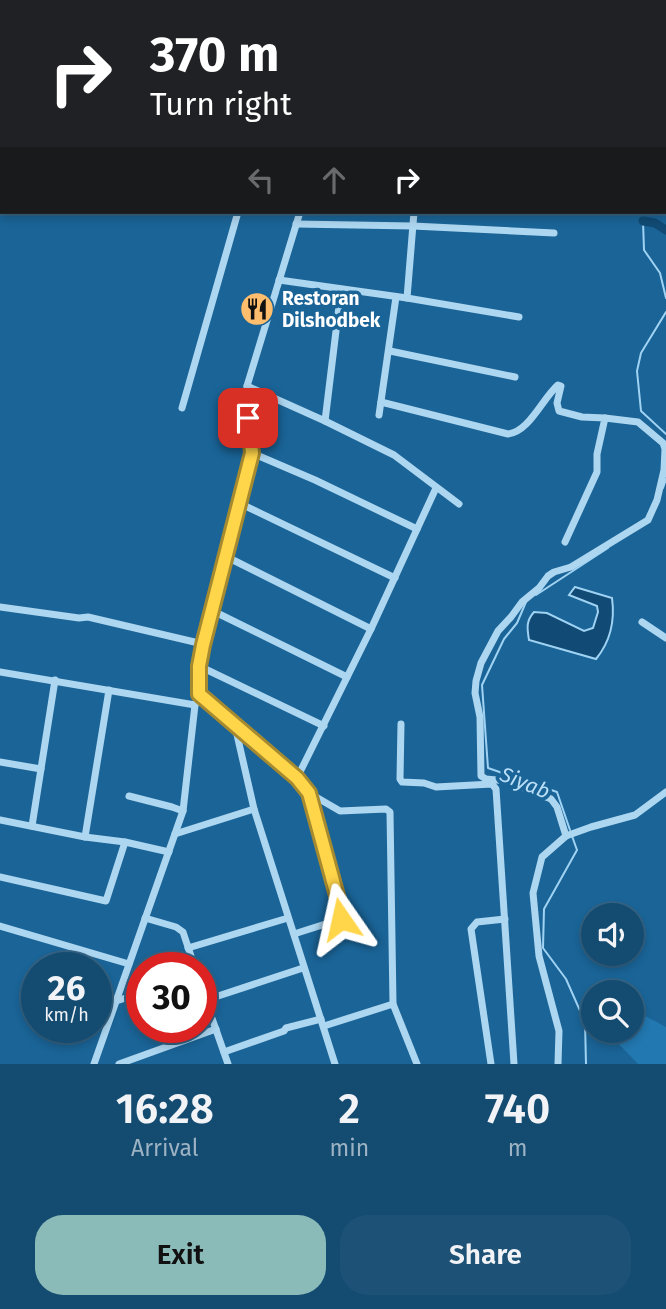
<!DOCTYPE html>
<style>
body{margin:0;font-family:"Fira Sans",sans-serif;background:#1d5276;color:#f1f3f6;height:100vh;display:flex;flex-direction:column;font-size:26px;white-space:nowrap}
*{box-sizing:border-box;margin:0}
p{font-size:23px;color:#9db3c3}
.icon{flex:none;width:38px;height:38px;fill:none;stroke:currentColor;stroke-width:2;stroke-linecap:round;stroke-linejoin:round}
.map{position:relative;height:1064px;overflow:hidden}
.panel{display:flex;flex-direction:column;background:#144b71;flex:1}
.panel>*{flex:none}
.hud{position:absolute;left:0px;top:0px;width:667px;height:214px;box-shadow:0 4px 10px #0003,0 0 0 2px #336384;background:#202124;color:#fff;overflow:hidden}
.fabs{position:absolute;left:581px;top:903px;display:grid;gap:14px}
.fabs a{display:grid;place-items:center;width:63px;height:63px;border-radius:50%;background:#144b71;box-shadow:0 4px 10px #0003,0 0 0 2px #336384;font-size:35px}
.speed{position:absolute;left:21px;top:952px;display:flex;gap:14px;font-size:35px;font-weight:700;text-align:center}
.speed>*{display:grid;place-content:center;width:91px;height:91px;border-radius:50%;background:#144b71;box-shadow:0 4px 10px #0003,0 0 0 2px #336384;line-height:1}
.speed small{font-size:18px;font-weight:400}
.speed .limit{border:10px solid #d22;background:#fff;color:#111}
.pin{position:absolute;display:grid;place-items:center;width:60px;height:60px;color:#fff;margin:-30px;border-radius:14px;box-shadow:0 4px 10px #0006}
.me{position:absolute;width:77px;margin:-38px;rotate:349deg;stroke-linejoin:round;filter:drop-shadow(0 0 5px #0008)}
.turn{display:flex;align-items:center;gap:24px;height:147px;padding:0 35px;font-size:32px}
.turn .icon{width:91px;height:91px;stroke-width:2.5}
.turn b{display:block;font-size:49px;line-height:60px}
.lanes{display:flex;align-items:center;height:66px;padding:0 35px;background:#0003;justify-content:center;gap:35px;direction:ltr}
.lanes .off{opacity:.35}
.eta{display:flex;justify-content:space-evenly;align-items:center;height:119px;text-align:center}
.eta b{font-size:42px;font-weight:600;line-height:49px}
.action{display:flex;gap:14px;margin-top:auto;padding:14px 35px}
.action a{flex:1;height:80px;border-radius:28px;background:#8bbbb9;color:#111;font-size:28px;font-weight:600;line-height:80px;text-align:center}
.action a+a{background:#1d5276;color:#f1f3f6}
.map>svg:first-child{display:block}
</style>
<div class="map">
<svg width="666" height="1064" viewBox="0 0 666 1064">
<rect width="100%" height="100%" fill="#1a6497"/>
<path fill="#2278b0" d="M632,1009L666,1027V1064H638L610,1035L611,1031H632Z"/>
<path fill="#114b75" stroke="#a0d3f3" stroke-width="2" d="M575,587L612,598C615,620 610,642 596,659L529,640C527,628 526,621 534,612L547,613L584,631L593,628L598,612L597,606L569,595Z"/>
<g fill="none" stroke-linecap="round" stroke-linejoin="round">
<g stroke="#a0d3f3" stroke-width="2">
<path d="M643,221L644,250L660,273L666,298"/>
<path d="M666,312L641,353L637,371L641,411L666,434"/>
<path d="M663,488L666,479"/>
<path d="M536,595L608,548"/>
<path d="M526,602L517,623L504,639L482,685L488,768L557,792L570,830"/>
<path d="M572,836L577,850L544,909L543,948L566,979L585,1022L586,1064"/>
</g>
<path stroke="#114b75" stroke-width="9" d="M643,221L655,223L666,230"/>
<g stroke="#add6f0" stroke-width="7">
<path d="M568,0L569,2"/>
<path d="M240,2L243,0"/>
<path d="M288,2V0"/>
<path d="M357,2V0"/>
<path d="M428,2L431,0"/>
<path d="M665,69L666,67"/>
<path d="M296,224L413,226L554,233"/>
<path d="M279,280L407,298L519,317"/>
<path d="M407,298L414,212"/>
<path d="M390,351L515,377"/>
<path d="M247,386L325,421L394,455L459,504"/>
<path d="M381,402L508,434C529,432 542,399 558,385L561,386L557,403L559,411L582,417L605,418L597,454V472L565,542"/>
<path d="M182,408L238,212"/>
<path d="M379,415L396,297"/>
<path d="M325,421L341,290"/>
<path d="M252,453L315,480L417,529"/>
<path d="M239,503L395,578"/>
<path d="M225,556L371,629"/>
<path d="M0,607L79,618L88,617L203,644"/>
<path d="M211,610L347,677"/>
<path d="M642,622L666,638"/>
<path d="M199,666L324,726"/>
<path d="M0,672L195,705"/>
<path d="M199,694L297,778L309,793L342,914L341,919L294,934"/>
<path d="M401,724L400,779L402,782L424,783L436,787L492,784L496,789L514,1064"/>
<path d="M235,726L254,809L335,1064"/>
<path d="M0,762L41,769"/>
<path d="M297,778L371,629L436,488"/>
<path d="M309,793L340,811L386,809L390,812L393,1004L417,1064"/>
<path d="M129,796L172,807L183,811"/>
<path d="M0,820L85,837L125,842L169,852"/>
<path d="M32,826L55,680"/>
<path d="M175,834L254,809"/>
<path d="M566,836L557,807L551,799L507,781L486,779L481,776L480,717L475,693L476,681L481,663L498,631L511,617L522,602L539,588L548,576L554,572L571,567L648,520L657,500L664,470L665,449L663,443L638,422L605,418"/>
<path d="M85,837L109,690"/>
<path d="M0,877L106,901L125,842"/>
<path d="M145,918L176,927L183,932L195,968"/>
<path d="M0,926L129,964"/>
<path d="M188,948L288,918"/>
<path d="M201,987L228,1064"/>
<path d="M206,1000L303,968"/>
<path d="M116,1001L142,993"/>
<path d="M324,1026L393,1004"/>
<path d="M224,1052L284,1031L286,1028L321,1019"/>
<path d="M94,1064L183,811L195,705L199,694V666L203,644L252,453L247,386L300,212"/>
<path d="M119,1064L216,1029"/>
<path d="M491,1064L471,929L477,922L505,919"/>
<path d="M558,1064L559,1031L539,956L533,893L542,857L566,836L591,827L635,815L666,792"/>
</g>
<g stroke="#f7fbff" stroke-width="9">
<path d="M138,0L145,2"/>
<path d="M199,2L205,0"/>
</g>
</g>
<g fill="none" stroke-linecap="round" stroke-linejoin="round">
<g stroke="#a68a30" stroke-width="18">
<path id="route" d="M248,418L252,453L203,645L199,666V694L297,778L309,793L342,914L341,919"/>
</g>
<use href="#route" stroke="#ffd54a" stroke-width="12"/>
</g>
<defs>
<g id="restaurant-disc" transform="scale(1.75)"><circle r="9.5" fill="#ffbe6d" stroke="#1a6497"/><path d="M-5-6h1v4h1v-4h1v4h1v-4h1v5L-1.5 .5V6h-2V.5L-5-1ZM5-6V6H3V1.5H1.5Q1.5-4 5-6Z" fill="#111"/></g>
</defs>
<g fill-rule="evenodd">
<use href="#restaurant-disc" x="257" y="309"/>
</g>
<g text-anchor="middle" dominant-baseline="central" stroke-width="7" stroke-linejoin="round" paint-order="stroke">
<g font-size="19" font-weight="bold" fill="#fff" stroke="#1a6497" text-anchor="start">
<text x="282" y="298">Restoran<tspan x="282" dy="22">Dilshodbek</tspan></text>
</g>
<g font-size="21" font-style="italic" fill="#badff7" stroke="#1a6497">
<text transform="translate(525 783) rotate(22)">Siyab</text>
</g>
</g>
</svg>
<div class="fabs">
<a><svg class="icon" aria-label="sound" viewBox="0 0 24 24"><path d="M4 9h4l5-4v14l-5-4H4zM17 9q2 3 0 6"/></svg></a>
<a><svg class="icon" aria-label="search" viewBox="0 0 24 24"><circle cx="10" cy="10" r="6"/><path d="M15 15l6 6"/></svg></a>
</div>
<div class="speed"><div>26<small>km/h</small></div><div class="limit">30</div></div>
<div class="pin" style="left:248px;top:418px;background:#d93025"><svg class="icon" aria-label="arrive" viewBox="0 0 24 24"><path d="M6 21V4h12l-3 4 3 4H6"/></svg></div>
<svg class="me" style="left:341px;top:919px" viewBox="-20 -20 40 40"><path d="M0-17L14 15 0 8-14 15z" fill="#ffd54a" stroke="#fff" stroke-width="4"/></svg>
<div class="hud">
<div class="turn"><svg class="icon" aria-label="right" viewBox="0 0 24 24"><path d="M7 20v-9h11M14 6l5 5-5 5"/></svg><div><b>370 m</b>Turn right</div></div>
<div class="lanes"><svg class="icon off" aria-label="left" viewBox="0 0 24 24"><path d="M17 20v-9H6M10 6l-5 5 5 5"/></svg><svg class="icon off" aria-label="ahead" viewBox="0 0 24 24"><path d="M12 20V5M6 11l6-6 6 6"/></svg><svg class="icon" aria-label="right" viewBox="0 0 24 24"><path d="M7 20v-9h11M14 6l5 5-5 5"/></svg></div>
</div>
</div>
<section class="panel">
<div class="eta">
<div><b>16:28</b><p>Arrival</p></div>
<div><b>2</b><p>min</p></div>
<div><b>740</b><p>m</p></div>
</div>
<div class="action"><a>Exit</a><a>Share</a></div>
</section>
